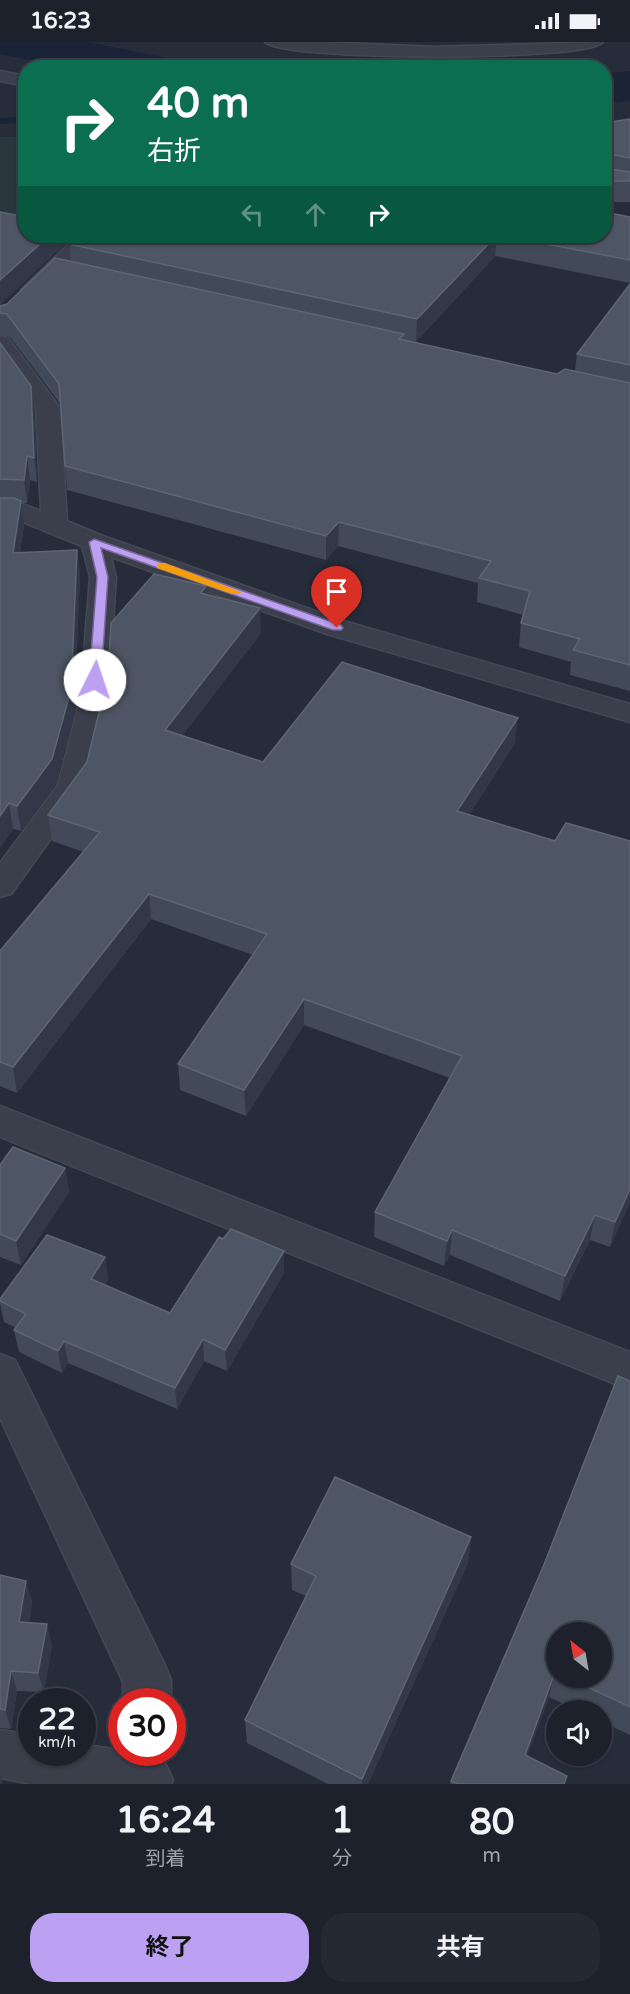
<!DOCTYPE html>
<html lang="ja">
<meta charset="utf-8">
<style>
body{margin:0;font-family:"Varela Round","Noto Sans JP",sans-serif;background:#252934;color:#f1f3f6;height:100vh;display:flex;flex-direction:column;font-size:22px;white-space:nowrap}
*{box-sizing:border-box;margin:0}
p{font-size:20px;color:#a0a3a9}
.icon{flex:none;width:33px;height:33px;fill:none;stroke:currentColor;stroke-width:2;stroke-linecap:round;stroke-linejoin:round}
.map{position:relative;height:1742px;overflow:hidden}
.panel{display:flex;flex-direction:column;background:#1d212c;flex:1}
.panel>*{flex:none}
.banner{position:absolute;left:18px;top:18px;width:594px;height:183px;border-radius:24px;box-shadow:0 2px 4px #0004,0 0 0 2px #3b3e48;background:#0b6e4f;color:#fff;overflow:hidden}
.needle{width:39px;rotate:329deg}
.controls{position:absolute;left:546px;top:1580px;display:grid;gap:12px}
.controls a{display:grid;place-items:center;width:66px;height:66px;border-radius:50%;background:#1d212c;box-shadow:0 2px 4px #0004,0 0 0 2px #3b3e48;font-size:30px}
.speed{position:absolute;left:18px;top:1646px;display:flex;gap:12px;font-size:30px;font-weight:700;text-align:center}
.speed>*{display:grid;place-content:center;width:78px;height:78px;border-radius:50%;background:#1d212c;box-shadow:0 2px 4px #0004,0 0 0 2px #3b3e48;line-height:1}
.speed small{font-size:15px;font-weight:400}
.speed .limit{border:9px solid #d22;background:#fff;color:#111}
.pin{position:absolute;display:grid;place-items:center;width:51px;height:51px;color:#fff;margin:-62px -26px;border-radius:50% 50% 50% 0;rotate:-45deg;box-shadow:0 0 6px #0007}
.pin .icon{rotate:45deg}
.me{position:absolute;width:66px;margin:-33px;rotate:4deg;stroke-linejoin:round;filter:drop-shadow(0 0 4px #0008)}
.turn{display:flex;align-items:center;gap:21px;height:126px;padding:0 30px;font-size:27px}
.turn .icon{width:78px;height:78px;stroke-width:2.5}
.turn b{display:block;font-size:42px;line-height:51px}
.lanes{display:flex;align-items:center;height:57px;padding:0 30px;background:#0003;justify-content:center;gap:30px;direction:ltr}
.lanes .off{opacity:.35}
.eta{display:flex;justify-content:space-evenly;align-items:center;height:102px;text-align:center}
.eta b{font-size:36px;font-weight:700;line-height:42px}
.button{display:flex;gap:12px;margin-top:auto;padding:12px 30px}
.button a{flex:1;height:69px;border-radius:24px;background:#bca0f2;color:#111;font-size:24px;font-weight:700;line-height:69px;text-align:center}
.button a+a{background:#252934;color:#f1f3f6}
.status{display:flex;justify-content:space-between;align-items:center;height:42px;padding:0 30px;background:#1d212c;direction:ltr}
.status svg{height:16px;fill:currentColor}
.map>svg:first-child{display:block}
</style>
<div class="status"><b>16:23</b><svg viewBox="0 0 49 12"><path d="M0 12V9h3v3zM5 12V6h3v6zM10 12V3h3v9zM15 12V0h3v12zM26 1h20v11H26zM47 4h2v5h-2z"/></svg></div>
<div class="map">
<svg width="630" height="1742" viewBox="0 0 630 1742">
<rect width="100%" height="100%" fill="#272c3b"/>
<path fill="#29373c" d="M0,95H25L26,194L0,252Z"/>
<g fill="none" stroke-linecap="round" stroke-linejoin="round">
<path fill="#1b2337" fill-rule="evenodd" d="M26,75V81L0,82V76Z"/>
<g fill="#1b2337" fill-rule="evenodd">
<path d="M0,0H88L167,16L174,26H68L0,12Z"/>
<path d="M630,29V59L604,62V32Z"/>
</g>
<g stroke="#434854" stroke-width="3">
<g id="minor">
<path d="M265,0H321L434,5L603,0C588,20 280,19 265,0Z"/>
<path d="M0,29L26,34V44L0,39Z"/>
<path d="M77,194H98L39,252L32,254L25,252L21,248L25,244Z"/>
<path d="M0,294L8,296L60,366L67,479L103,494L347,580L630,662V680L327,592L111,515L116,535L108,658L88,745L11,852L0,855V821L58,743L80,658L90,535L82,504L18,478H0V462H22L41,469L36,366L0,316Z"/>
<path d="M0,1064L630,1310V1348L0,1095Z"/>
<path d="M0,1312L15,1318L164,1621L171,1638V1659H123V1640L0,1376Z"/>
<path d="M0,1688L32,1693V1710H82V1702L148,1713L165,1721L173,1738L171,1742H31L0,1736Z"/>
</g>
</g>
<use href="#minor" fill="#3a3f4b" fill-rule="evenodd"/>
</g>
<g fill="#424958" fill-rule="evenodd">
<path d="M630,77V160H604V81Z"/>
<path d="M630,175V241L495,214L416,300L403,298L557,332L575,329L577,312L630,242V649L570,633L571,620L519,605L521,581L523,573L477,560L478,541L338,504L326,518L67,448L65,424L61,363L10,295L0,293V264L7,262L71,219L69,202L78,194H604Z"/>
<path d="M0,301L34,367L37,440L30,438L27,461H21L24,483L20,511L77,508L80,533L76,624L79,647L78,658L56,742L21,789L13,787L0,806Z"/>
<path d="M206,544V552L261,591L182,694L263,720L515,701L469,773L555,799H630V1160L610,1205L590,1198L560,1259L450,1213L444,1224L374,1195L375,1170L450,1036L304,983L246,1074L180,1048L178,1022L253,913L151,877L17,1051L0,1044V909L84,810L52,799L48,773L87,720Z"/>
<path d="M0,1123L65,1126L69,1150L21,1223L0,1215Z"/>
<path d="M223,1197L284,1209V1231L227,1329L204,1319L177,1367L68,1321L62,1331L19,1310L14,1288L16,1286L4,1280L0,1262V1257L105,1215L108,1237L105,1243L170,1271Z"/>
<path d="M630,1339V1693L602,1680V1668H577L549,1655L527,1714L565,1742H450L451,1739ZM556,1590L602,1635H556Z"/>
<path d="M471,1495L468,1521L368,1742H328L247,1701L245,1678L306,1554L292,1548L291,1522Z"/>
<path d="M0,1533L26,1539L32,1560L29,1580L52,1602L44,1650L17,1649L11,1687L0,1686Z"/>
</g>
<g fill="#323848">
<path d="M49,194H63L64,203L0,263V238Z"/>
<path d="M496,194H497L495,214L416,300L417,277Z"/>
<path d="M31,344L34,367L37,440L34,416Z"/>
<path d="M27,414L30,438L27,461L24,438Z"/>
<path d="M21,459L24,483L16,535L13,511Z"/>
<path d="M339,480L338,504L326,518V494Z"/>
<path d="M77,508L80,533L76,624L79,647L78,658L56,742L21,789L17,764L72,626Z"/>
<path d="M206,544L207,569L201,551Z"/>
<path d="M260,566L261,591L167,714L165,688Z"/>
<path d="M518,676L515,701L455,795L457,769Z"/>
<path d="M9,761L13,787L0,806V774Z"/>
<path d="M149,852L151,877L17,1051L13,1025Z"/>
<path d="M304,957V983L246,1074L244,1048Z"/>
<path d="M65,1126L69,1150L21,1223L16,1199Z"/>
<path d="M630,1147V1160L610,1205L615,1180Z"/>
<path d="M595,1173L590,1198L560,1259L565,1234Z"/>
<path d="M452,1188L450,1213L444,1224L447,1199Z"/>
<path d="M284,1209V1231L227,1329L225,1308Z"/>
<path d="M105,1215L108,1237L95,1259L91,1237Z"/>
<path d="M203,1297L204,1319L177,1367L175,1346Z"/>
<path d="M64,1299L68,1321L62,1331L58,1309Z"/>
<path d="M471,1495L468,1521L368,1742H362V1737Z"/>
<path d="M26,1539L32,1560L25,1600L19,1580Z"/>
<path d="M47,1582L52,1602L44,1650L38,1631Z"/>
<path d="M11,1629L17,1649L11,1687L5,1668Z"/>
<path d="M555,1630L549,1655L519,1736L525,1713Z"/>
<path d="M0,1732L2,1739V1742H0Z"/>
</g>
<g fill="#4e5564" stroke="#5e6573" stroke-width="1.5">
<path d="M630,77V116L605,111V126L630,130V139H604V81Z"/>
<path d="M0,170L26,175V194H49L0,238Z"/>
<path d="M604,170L630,175V218L504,194H604Z"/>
<path d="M78,194H496L417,277L69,202Z"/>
<path d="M55,216L404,292L399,297L557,332L565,327L630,341V623L573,608L580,597L521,581L530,549L479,536L491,519L339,480L326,494L65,424L59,342L7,272L0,271V264L7,262Z"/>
<path d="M630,242V323L577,312Z"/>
<path d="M0,301L31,344L34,416L27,414L24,438L0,437Z"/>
<path d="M0,456H14L21,459L13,511L77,508L72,626L76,622L75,633L52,717L17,764L9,761L0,774Z"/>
<path d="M154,532L206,544L201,551L260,566L165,688L263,720L342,620L518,676L457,769L555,799L566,781L630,799V1147L615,1180L595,1173L565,1234L452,1188L447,1199L375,1170L462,1014L304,957L244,1048L178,1022L267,892L149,852L13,1025L0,1020V909L100,790L48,773L87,720L108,633L111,581Z"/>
<path d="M13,1105L65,1126L16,1199L0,1192V1123Z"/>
<path d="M231,1187L284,1209L225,1308L203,1297L175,1346L64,1299L58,1309L14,1288L26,1272L0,1259V1257L47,1193L105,1215L91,1237L170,1271L219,1195L223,1197Z"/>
<path d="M618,1334L630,1339V1665L566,1635H602V1590H556V1631L555,1630L525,1713L567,1734L564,1742H458L451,1739L543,1525Z"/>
<path d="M335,1435L471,1495L362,1737L245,1678L316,1534L291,1522Z"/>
<path d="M0,1533L26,1539L19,1580L47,1582L38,1631L11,1629L5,1668L0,1667Z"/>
</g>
<path fill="#bca0f2" stroke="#7a689d" stroke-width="1.5" d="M94,497L341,583L343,586L341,588H333L101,506L108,535L101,638L99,640H91L89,638L97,535L89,500Z"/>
<path fill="#f59e0b" d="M157,521H165L241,550L240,552H232L157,526Z"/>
</svg>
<div class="controls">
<a><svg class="needle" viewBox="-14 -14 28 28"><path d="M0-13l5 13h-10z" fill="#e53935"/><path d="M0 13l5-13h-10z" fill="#a0a3a9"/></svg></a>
<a><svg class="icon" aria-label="sound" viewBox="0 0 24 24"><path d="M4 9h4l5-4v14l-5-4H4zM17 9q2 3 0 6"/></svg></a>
</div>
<div class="speed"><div>22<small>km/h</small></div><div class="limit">30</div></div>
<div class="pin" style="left:337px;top:586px;background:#d93025"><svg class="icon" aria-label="arrive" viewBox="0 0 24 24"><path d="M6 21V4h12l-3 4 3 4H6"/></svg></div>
<svg class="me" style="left:95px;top:638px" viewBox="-20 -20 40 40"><circle r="19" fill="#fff"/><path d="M0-13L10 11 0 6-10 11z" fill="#bca0f2"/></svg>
<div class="banner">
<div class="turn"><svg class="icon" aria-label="right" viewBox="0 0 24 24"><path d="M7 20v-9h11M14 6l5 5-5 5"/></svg><div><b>40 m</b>右折</div></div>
<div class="lanes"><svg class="icon off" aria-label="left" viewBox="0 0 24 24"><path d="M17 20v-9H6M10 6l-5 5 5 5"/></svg><svg class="icon off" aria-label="ahead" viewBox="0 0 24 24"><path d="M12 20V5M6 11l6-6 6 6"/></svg><svg class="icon" aria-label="right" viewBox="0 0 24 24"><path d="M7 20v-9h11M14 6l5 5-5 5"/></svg></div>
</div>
</div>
<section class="panel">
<div class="eta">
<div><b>16:24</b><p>到着</p></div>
<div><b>1</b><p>分</p></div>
<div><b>80</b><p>m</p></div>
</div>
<div class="button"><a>終了</a><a>共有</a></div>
</section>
